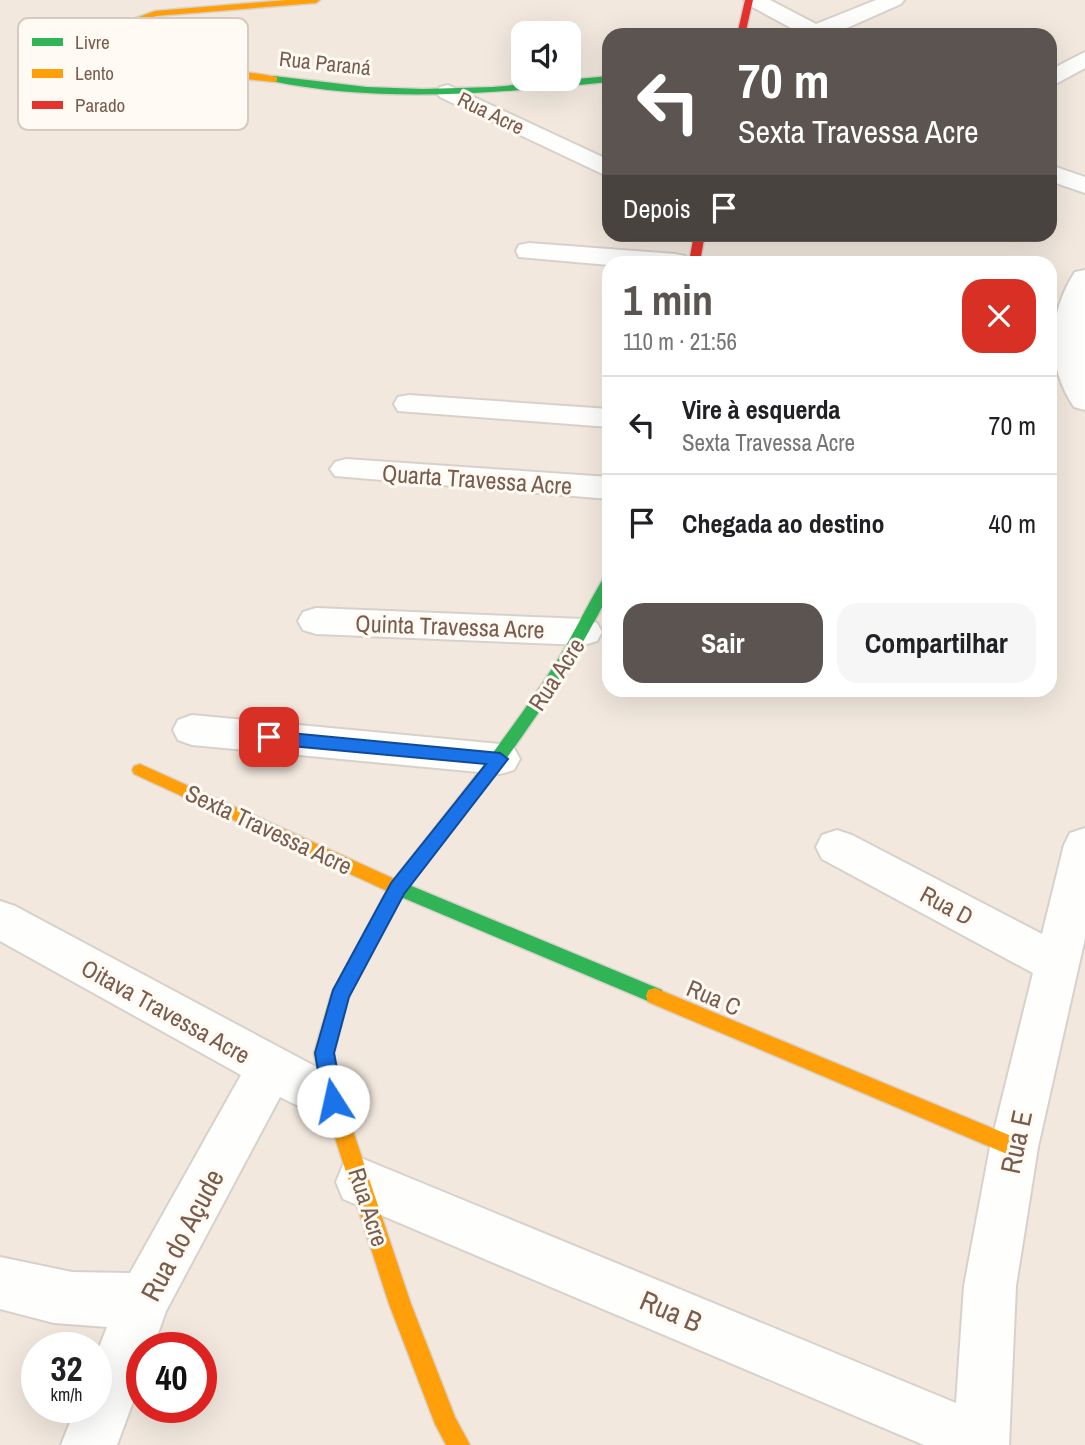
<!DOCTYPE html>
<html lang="pt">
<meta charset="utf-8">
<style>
body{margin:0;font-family:"Archivo Narrow",sans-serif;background:#f6f6f6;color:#202124;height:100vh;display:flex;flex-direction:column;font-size:26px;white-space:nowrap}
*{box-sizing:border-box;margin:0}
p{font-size:23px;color:#757577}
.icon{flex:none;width:38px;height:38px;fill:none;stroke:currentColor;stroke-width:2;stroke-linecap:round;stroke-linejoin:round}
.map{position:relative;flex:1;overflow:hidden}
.panel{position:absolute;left:602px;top:256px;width:455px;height:441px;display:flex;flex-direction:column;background:#fff;border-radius:21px;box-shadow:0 7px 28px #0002}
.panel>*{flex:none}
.guide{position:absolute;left:602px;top:28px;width:455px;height:214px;border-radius:21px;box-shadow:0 7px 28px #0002;background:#5c5450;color:#fff;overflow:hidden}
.buttons{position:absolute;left:511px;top:21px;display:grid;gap:14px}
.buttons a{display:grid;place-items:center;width:70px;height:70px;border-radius:14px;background:#fff;box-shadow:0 7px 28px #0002;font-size:35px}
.speed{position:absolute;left:21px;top:1332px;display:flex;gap:14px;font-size:35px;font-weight:700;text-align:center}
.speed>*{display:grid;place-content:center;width:91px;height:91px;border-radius:50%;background:#fff;box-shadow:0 7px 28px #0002;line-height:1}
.speed small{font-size:18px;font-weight:400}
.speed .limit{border:10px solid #d22;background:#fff;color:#111}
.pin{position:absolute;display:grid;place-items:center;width:60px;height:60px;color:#fff;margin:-30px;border-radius:14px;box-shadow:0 4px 10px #0006}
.me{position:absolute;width:77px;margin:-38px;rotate:350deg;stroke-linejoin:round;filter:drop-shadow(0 0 5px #0008)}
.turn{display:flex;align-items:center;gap:24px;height:147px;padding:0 21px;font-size:32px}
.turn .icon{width:91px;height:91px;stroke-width:2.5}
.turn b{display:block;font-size:49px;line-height:60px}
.then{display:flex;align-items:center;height:66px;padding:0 21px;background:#0003;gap:14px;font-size:26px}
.round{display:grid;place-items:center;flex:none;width:74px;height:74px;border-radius:21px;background:#f6f6f6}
.summary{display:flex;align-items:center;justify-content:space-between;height:119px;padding:0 21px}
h1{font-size:42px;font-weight:700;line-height:52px;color:#5c5450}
.primary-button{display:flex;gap:14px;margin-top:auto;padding:14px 21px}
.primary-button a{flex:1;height:80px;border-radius:21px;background:#5c5450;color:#fff;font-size:28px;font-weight:700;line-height:80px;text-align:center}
.primary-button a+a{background:#f6f6f6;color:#202124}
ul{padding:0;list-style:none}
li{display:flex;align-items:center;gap:21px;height:98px;padding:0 21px;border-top:2px solid #e0e0e0}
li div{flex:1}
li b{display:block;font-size:26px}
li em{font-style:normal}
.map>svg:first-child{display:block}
</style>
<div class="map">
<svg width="1085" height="1445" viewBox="0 0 1085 1445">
<rect width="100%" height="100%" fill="#f9f5f0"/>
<path fill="#f2e8de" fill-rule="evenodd" d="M0,0H1085V1445H0ZM523,33H569V79H523ZM609,35H1050V234H609ZM609,262H1050V690H609ZM37,1348H96V1407H37ZM142,1348H201V1407H142Z"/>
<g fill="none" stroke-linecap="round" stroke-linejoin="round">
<g stroke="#d7d1cb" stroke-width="4">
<g id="street">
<path d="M744,0H770L816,24L876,0H904L901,4L831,35H804L747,4Z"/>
<path d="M1085,52V68L1050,87V70Z"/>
<path d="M448,85L609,160V177L440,97L436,92L440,87Z"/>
<path d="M1050,165L1085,177V193L1050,181Z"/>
<path d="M529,243L675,254L685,256L689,262H609V265L519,257L516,251L519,245Z"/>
<path d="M1085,270V410L1074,407C1046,367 1048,312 1075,272Z"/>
<path d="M409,395L609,409V427L398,411L394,404L398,397Z"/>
<path d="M346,459L609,477V499L335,476L330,469L335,462Z"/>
<path d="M316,608L584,619L597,623L602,632L597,641L584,645L316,634L303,630L298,621L303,612Z"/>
<path d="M192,715L500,744L514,748L520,759L514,770L500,774L192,745L178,740L173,730L178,720Z"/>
<path d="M1085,828V938L1038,1147L1016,1286L1009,1445H924L343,1199L336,1182L343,1165L361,1158L956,1403L964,1286L990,1147L1033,973L822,859L816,847L822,835L837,830L852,835L1042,934L1064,845L1070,833Z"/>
<path d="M0,901L15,906L350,1085L357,1101L350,1117L333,1123L280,1097L166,1311L153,1348H142V1378L117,1445H61L76,1407H96V1355L107,1327L54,1323L0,1309V1257L72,1272L130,1273L241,1075L0,941Z"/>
</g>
</g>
<g stroke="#d9d2cb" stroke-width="3">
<g id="fast">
<path d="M274,76L367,87L423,89L493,87L609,76V82C497,93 383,104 271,81V77Z"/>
<path d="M609,575V594C555,700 483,792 409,885L662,990L664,996L662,1002L655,1004L401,897L396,906L390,908L384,906L381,901L387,891L384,886L387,881L394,879C451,808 508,737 557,661C574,633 588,604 604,577Z"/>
</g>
</g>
<g stroke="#d9d2cb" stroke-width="3">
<g id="slow">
<path d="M287,0H320L316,3L156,16L139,23L129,32V40C178,72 223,66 277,77V81L274,82C224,76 159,77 120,41L121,31L133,19L155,11Z"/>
<path d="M140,764L399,881L402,886L399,891L393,893L387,891L134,774L132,770L134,766Z"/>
<path d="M390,894L396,896L399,901L349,996L334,1053L343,1101L411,1304L455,1417L470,1445H446L435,1424L389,1304L323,1101L314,1053L331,995L384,896Z"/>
<path d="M655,988L1021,1140L1024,1147L1021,1154L1014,1157L1007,1154L648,1002L646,996L648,990Z"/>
</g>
</g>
<g stroke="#d9d2cb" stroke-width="3">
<g id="jam">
<path d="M745,0H753L745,35H737Z"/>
<path d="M694,234H705L700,262H689Z"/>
</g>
</g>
<use href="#street" fill="#fefefd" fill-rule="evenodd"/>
<use href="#fast" fill="#30b455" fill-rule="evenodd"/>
<use href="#slow" fill="#ff9f0a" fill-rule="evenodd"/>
<use href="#jam" fill="#e5322d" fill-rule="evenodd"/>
</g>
<path fill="#1a73e8" stroke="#114b97" stroke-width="2" d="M269,731L500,753L508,759L404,894L349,997L334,1053L343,1101L340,1108L333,1110L326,1108L323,1101L315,1053L333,990L391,883L486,764L269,744L261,737Z"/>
<g text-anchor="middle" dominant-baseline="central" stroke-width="6" stroke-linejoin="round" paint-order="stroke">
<g font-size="21" fill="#7a5c4d" stroke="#fffaf3">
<text transform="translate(325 63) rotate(6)">Rua Paraná</text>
<text transform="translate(491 113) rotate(26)">Rua Acre</text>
</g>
<g font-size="24" fill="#7a5c4d" stroke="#fffaf3">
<text transform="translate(477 479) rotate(4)">Quarta Travessa Acre</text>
<text transform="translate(450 626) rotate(2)">Quinta Travessa Acre</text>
<text transform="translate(556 674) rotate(-57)">Rua Acre</text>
<text transform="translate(269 829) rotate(25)">Sexta Travessa Acre</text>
<text transform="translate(947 905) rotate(28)">Rua D</text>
<text transform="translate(714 997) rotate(23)">Rua C</text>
<text transform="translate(166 1011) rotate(29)">Oitava Travessa Acre</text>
<text transform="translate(369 1207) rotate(72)">Rua Acre</text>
</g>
<g font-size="28" fill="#7a5c4d" stroke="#fffaf3">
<text transform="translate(1016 1142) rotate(-78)">Rua E</text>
<text transform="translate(182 1235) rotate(-62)">Rua do Açude</text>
<text transform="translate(671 1311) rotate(23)">Rua B</text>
</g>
</g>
<rect x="18" y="18" width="230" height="112" rx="10" fill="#fffaf3" stroke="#d7cbc1" stroke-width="2"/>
<rect x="32" y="38" width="31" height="8" fill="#30b455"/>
<rect x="32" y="69" width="31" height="9" fill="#ff9f0a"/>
<rect x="32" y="101" width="31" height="8" fill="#e5322d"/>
<g font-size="19" fill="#7a5c4d">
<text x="75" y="49">Livre</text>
<text x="75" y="80">Lento</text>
<text x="75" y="112">Parado</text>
</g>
</svg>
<div class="buttons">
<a><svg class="icon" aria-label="sound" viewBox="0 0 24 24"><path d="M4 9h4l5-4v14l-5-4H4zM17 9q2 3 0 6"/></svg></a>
</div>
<div class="speed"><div>32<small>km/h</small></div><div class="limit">40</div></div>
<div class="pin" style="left:269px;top:737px;background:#d93025"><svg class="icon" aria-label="arrive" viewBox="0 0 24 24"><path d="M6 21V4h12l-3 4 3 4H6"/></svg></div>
<svg class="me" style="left:333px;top:1101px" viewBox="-20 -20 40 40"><circle r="19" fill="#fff"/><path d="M0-13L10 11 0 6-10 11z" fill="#1a73e8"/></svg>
<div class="guide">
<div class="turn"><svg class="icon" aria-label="left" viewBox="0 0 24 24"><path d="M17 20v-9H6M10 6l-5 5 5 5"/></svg><div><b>70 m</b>Sexta Travessa Acre</div></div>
<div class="then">Depois<svg class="icon" aria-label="arrive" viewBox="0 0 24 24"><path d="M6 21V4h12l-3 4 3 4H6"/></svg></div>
</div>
<section class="panel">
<div class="summary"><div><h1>1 min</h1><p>110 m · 21:56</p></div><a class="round" style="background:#d93025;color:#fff"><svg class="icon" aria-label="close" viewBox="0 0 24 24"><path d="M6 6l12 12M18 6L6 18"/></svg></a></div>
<ul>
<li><svg class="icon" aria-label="left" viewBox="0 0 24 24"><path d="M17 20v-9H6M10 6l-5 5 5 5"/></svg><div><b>Vire à esquerda</b><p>Sexta Travessa Acre</p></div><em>70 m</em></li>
<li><svg class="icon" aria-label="arrive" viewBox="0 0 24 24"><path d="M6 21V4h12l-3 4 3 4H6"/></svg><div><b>Chegada ao destino</b></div><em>40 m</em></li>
</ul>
<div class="primary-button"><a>Sair</a><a>Compartilhar</a></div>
</section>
</div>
